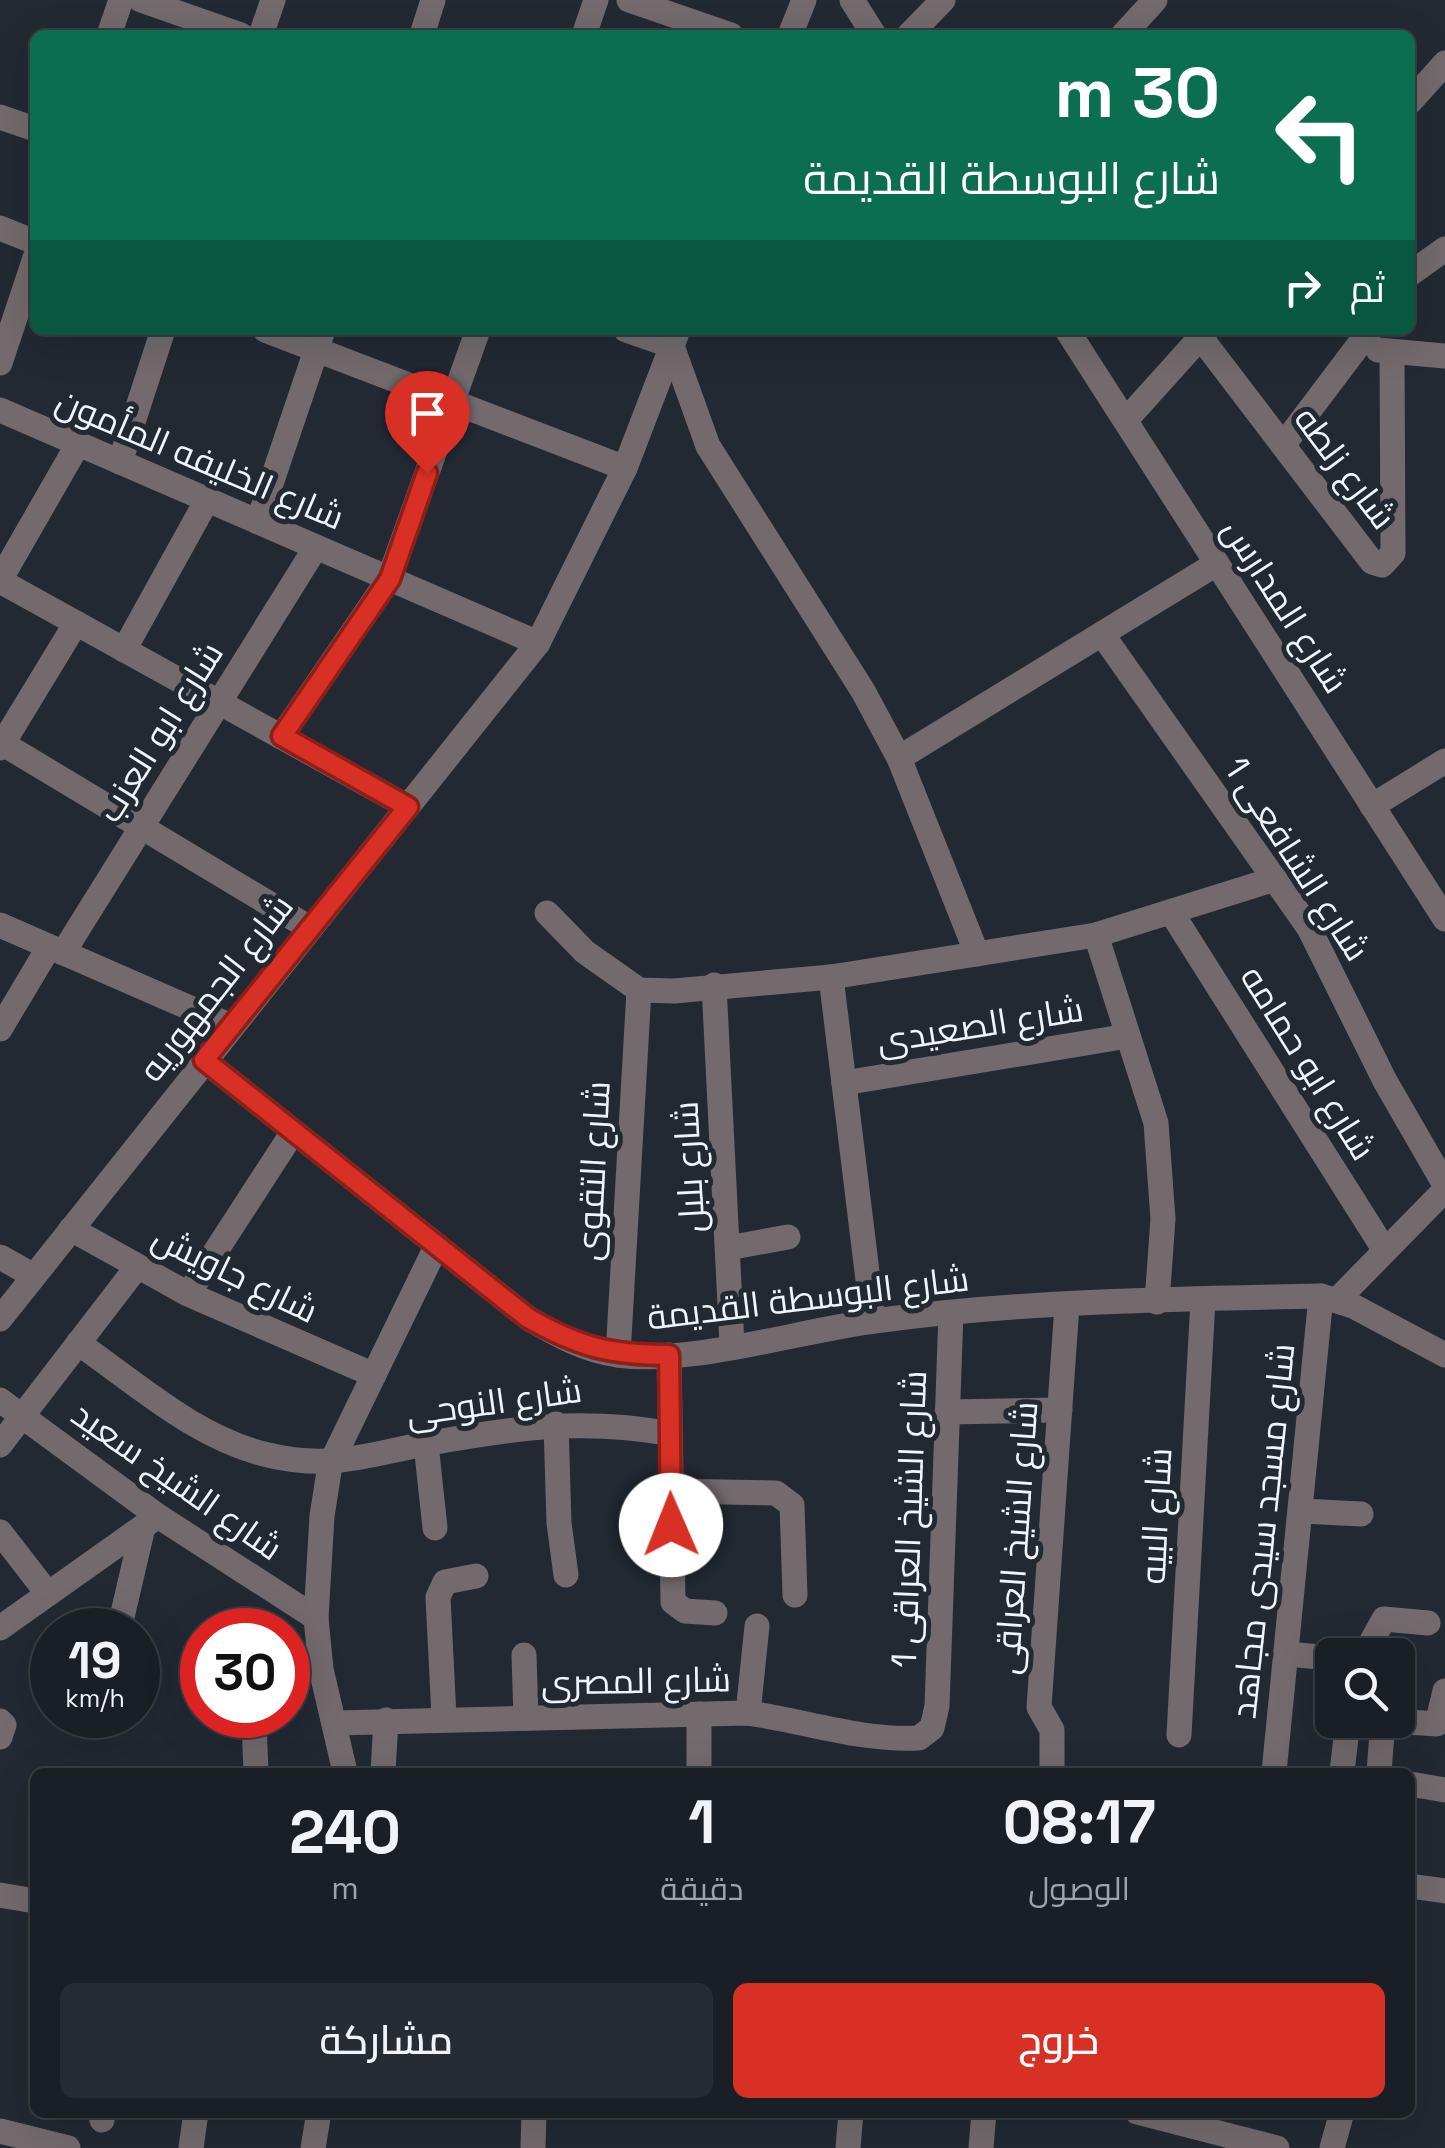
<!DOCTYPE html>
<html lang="ar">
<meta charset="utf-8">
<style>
body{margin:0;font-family:"Space Grotesk",Cairo,sans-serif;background:#272c32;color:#f1f3f6;direction:rtl;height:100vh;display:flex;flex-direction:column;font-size:38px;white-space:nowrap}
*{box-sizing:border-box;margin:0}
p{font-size:32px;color:#9fa2a7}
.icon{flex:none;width:55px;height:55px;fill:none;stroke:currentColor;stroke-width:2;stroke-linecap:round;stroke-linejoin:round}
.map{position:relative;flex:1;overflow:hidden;direction:ltr}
.side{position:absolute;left:30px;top:1768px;width:1385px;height:350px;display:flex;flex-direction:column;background:#1a1f26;border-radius:15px;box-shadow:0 10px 40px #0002,0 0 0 2px #383d43;direction:rtl}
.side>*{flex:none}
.guide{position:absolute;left:30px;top:30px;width:1385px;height:305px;border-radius:15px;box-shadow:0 10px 40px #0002,0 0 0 2px #383d43;direction:rtl;background:#0b6e4f;color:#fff;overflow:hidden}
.tools{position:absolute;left:1315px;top:1638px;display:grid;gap:20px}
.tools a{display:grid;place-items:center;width:100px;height:100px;border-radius:15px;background:#1a1f26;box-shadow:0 10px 40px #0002,0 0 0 2px #383d43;font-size:50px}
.speed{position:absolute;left:30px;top:1608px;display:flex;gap:20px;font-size:50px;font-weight:700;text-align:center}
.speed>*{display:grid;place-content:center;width:130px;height:130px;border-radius:50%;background:#1a1f26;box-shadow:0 10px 40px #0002,0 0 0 2px #383d43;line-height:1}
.speed small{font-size:25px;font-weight:400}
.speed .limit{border:15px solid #d22;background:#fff;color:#111}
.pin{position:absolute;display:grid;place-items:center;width:85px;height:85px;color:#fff;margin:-102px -42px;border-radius:50% 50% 50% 0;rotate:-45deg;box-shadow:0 0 10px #0007}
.pin .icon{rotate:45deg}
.me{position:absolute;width:110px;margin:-55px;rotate:359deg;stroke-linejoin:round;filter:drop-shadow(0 0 8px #0008)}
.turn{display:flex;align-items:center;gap:35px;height:210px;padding:0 30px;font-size:45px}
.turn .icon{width:130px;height:130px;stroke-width:2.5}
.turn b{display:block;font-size:70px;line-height:85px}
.then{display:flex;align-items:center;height:95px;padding:0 30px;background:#0003;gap:20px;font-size:38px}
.eta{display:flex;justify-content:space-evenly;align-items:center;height:170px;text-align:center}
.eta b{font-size:60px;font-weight:600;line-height:70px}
.button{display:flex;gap:20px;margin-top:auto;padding:20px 30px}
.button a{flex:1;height:115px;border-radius:15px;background:#d93025;color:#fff;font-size:40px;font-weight:600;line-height:115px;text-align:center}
.button a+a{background:#272c32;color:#f1f3f6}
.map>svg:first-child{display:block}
</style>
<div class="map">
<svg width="1445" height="2148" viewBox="0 0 1445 2148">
<rect width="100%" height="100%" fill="#222933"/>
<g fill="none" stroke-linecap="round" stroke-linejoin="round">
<g stroke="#726a6c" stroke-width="25">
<path d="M141,0L241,35"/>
<path d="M629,0L731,35"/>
<path d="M852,0L874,35"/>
<path d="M109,35L121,0"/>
<path d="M261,35L273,0"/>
<path d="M422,35L433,0"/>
<path d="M584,35L596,0"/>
<path d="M790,35L804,0"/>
<path d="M909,35L943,0"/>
<path d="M1123,35L1155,0"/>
<path d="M1410,102L1445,63"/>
<path d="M0,117L35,129"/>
<path d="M0,228L35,242"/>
<path d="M1410,274L1445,249"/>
<path d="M265,330L625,468"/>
<path d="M626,330L672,346L708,446L863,691L899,758L977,954"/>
<path d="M1067,330L1445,919"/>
<path d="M1195,330L1372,562L1382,565L1393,553L1392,352"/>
<path d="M1378,350L1445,356"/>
<path d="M0,363L35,258"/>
<path d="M0,410L538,643"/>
<path d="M1126,420L1207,330"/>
<path d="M1284,444L1370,330"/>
<path d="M120,462L163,330"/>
<path d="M258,522L323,330"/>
<path d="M0,580L78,444"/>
<path d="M0,581L408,807"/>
<path d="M1102,634L1309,928L1385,1081L1445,1185"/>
<path d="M124,650L207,500"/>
<path d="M281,737L389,579L478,330"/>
<path d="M0,742L308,927"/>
<path d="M0,748L76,623"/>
<path d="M899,758L1216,564"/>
<path d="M1372,806L1445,761"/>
<path d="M547,913L585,952L639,990L674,991L831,977L1096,935L1275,879"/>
<path d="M1173,915L1384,1249"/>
<path d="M0,925L231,1026"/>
<path d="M1096,935L1156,1123L1163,1219L1157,1302"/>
<path d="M63,953L316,547"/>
<path d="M831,977L873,1321"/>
<path d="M714,985L732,1345"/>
<path d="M0,1029L49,947"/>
<path d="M204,1060L528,1318C556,1334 585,1351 618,1355C693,1365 798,1331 874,1321C1021,1301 1173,1299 1321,1296L1353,1306L1445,1355"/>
<path d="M844,1083L1128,1036"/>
<path d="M71,1229L188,1294L374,1375"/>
<path d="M728,1248L788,1237"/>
<path d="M0,1257L34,1276"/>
<path d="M188,1294L293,1132"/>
<path d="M1338,1299L1445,1190"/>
<path d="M0,1319L538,643L625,468L678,330"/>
<path d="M78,1343C136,1383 197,1439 268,1455C330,1470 366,1455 425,1444C513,1428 579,1418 667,1433"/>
<path d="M618,1355L639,990"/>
<path d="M669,1355L673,1602L685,1611L715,1613"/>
<path d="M0,1400L158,1516L316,1618"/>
<path d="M947,1412L1060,1410"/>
<path d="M556,1424L559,1523L566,1575"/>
<path d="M426,1444L435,1528"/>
<path d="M0,1445L137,1267"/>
<path d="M670,1491L776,1493L792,1505L795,1595"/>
<path d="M1302,1511L1361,1514"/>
<path d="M0,1532L48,1594"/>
<path d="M0,1628L158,1516"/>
<path d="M119,1630L143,1527"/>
<path d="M1286,1654L1332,1658"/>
<path d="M524,1655L526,1718"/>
<path d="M1364,1655L1384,1619L1428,1623"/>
<path d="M748,1713L757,1626"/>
<path d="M444,1717L438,1597L445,1582L476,1576"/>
<path d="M1379,1720L1437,1724L1445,1691"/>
<path d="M0,1721L4,1725L0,1737"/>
<path d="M254,1722L256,1772"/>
<path d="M336,1723L748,1713C805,1721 860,1741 919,1738L932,1728L937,1706L951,1313"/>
<path d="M1179,1735L1203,1300"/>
<path d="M345,1772L321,1669L316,1618L322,1516L330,1465L436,1247"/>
<path d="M383,1772L386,1720"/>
<path d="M699,1772V1714"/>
<path d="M1052,1772V1730L1039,1707L1067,1305"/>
<path d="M1274,1772L1321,1296"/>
<path d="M1342,1772L1348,1720"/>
<path d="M1379,1772L1383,1720"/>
<path d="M1410,1784L1445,1790"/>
<path d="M1410,1886L1445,1891"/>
<path d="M0,1895L35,1901"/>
<path d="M1137,2112L1277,2148"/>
<path d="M102,2120L103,2112"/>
<path d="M0,2131L68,2148"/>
<path d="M191,2148L196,2112"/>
<path d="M313,2148L319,2112"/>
<path d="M533,2148L534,2112"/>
<path d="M848,2148L851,2112"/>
<path d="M981,2148L984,2112"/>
<path d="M1332,2148L1342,2112"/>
</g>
</g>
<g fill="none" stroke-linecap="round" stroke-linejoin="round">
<g stroke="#8d1f18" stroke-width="25">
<path id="route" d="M427,473L390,579L282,736L408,807L204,1060L528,1318C579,1347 610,1355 669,1355L671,1525"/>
</g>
<use href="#route" stroke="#d93025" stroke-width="18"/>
</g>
<g text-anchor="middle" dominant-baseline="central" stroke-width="10" stroke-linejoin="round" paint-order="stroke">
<g font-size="35" fill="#f0f5fb" stroke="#222933">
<text transform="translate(200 459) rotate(23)">شارع الخليفه المأمون</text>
<text transform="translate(1345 468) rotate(53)">شارع زلطه</text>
<text transform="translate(1285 606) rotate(57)">شارع المدارس</text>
<text transform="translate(160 732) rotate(-58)">شارع ابو العزب</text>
<text transform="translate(1297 859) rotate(57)">شارع الشافعى 1</text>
<text transform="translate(216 988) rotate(-52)">شارع الجمهوريه</text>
<text transform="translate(980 1025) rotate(-9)">شارع الصعيدى</text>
<text transform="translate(1308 1063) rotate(58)">شارع ابو حمامه</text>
<text transform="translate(689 1167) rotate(-93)">شارع بلبل</text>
<text transform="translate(593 1171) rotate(-87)">شارع التقوى</text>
<text transform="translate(235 1274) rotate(26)">شارع جاويش</text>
<text transform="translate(808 1298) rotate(-7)">شارع البوسطة القديمة</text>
<text transform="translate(494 1402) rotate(-8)">شارع النوحى</text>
<text transform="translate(177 1481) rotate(35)">شارع الشيخ سعيد</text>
<text transform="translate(1156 1516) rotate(-87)">شارع البيه</text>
<text transform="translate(909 1519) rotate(-88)">شارع الشيخ العراقى 1</text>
<text transform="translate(1263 1531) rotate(-84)">شارع مسجد سيدى مجاهد</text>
<text transform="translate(1016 1538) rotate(-86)">شارع الشيخ العراقى</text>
<text transform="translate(636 1681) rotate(-1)">شارع المصرى</text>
</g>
</g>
</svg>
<div class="tools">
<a><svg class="icon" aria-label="search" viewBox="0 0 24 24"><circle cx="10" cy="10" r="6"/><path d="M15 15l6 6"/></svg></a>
</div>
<div class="speed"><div>19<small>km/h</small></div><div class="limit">30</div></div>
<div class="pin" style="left:427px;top:473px;background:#d93025"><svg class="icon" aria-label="arrive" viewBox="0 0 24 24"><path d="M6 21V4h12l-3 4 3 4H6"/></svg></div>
<svg class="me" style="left:671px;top:1525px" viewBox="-20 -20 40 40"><circle r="19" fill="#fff"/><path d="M0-13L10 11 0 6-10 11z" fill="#d93025"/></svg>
<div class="guide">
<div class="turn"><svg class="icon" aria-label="left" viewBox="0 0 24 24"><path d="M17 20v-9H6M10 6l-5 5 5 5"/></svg><div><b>30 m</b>شارع البوسطة القديمة</div></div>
<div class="then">ثم<svg class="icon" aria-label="right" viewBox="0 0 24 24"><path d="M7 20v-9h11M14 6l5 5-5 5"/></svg></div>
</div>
<section class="side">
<div class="eta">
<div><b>08:17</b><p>الوصول</p></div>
<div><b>1</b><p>دقيقة</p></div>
<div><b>240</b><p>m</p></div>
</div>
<div class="button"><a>خروج</a><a>مشاركة</a></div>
</section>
</div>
